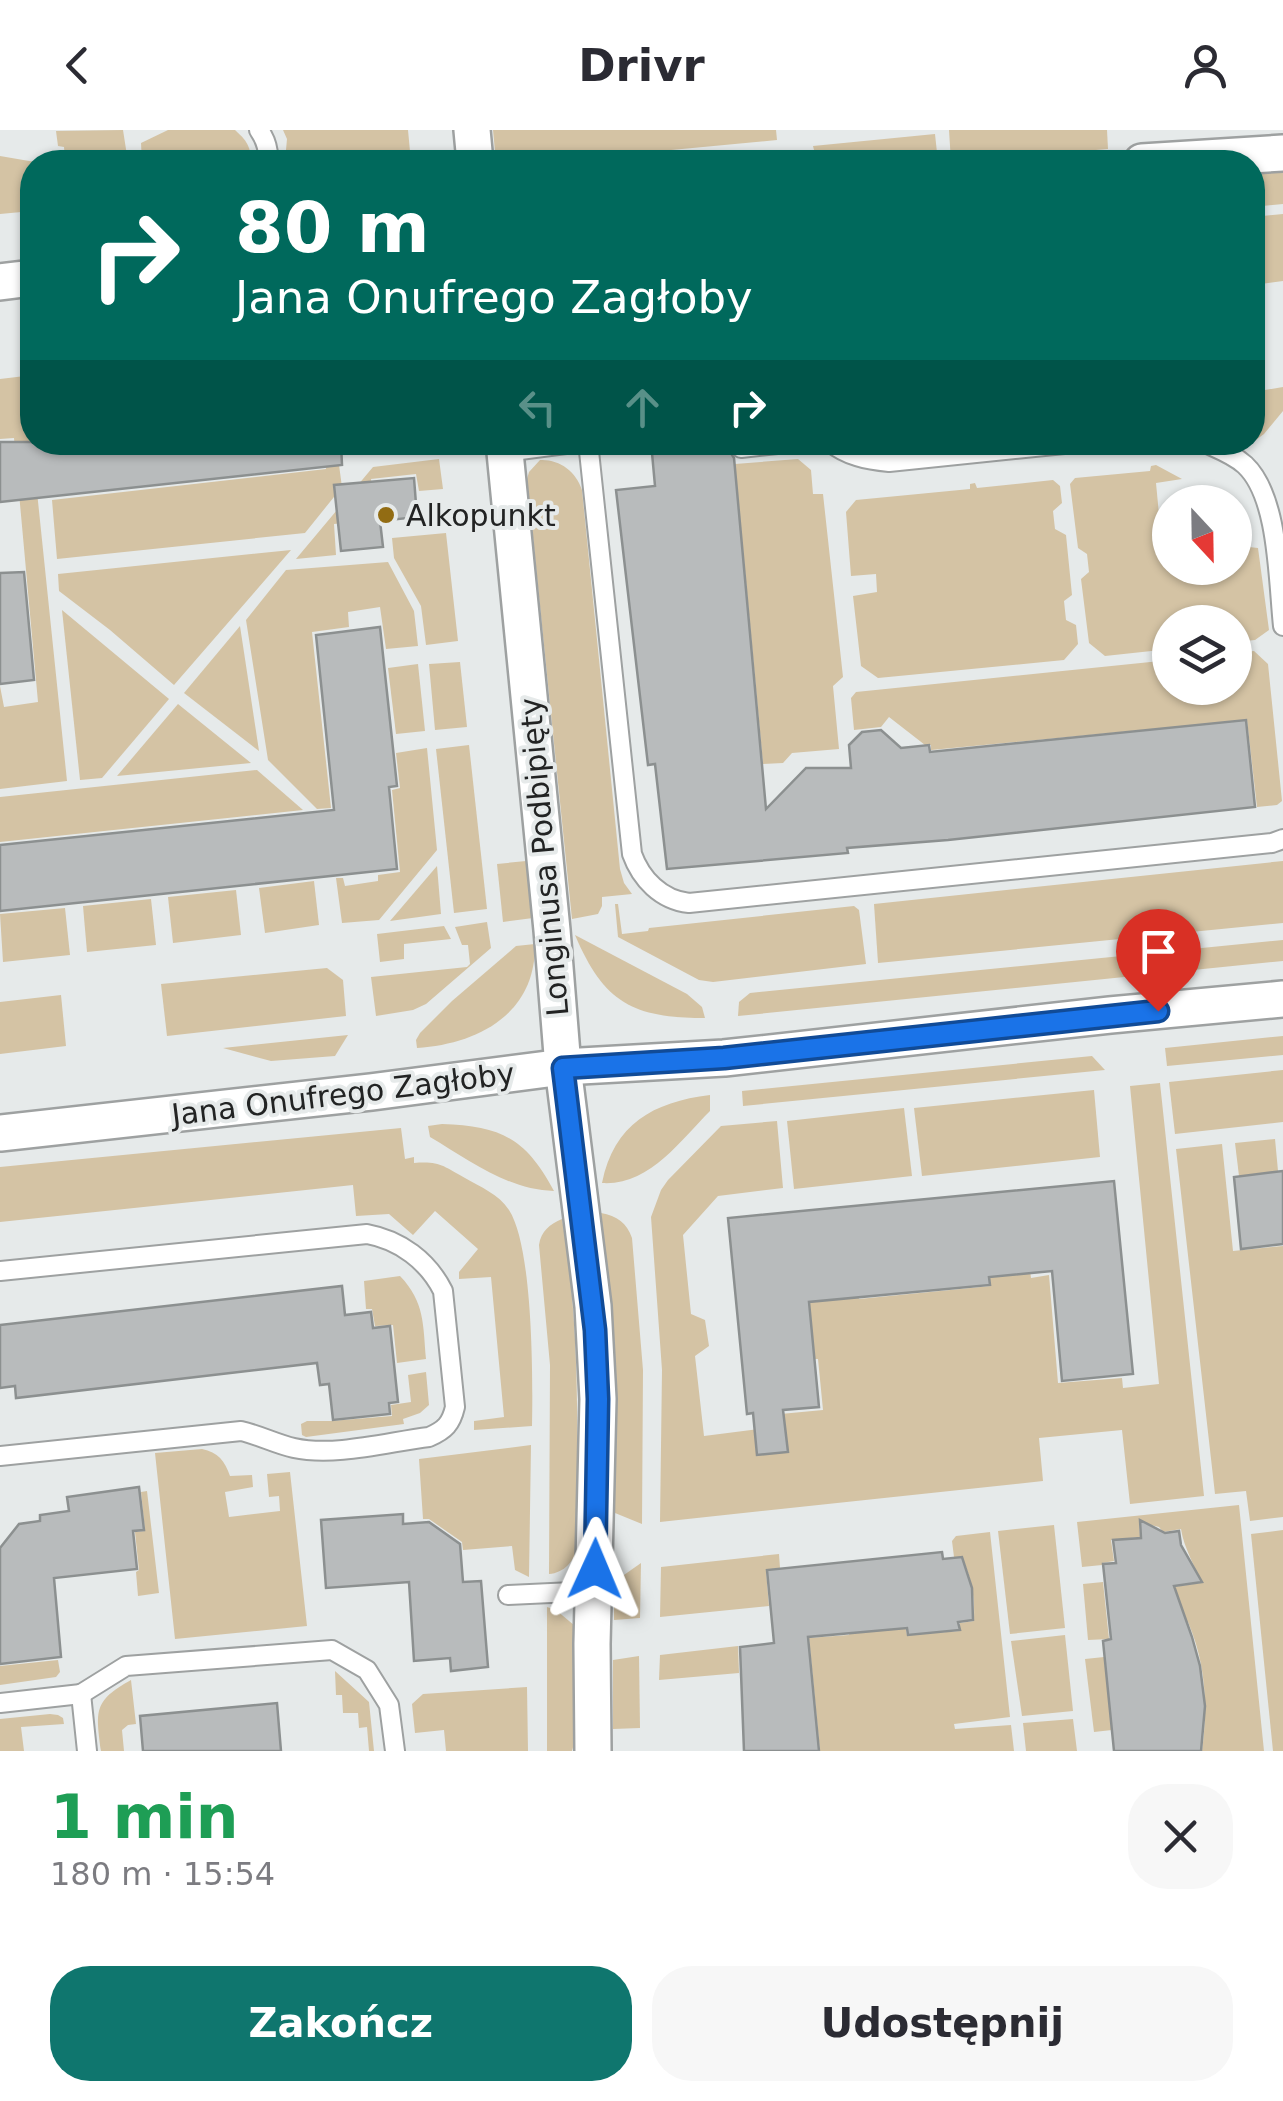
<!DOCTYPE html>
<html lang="pl">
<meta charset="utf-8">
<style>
body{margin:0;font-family:"DejaVu Sans",sans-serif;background:#f7f7f7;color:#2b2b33;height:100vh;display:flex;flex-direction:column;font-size:38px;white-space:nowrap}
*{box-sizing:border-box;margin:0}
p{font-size:32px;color:#7c7c81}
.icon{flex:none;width:55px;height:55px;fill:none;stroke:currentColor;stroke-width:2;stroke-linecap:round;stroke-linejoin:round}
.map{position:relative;height:1621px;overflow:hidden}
.panel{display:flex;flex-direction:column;background:#fff;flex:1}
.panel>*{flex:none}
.top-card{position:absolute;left:20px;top:20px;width:1245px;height:305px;border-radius:40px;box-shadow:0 2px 8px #0004;background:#00695c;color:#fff;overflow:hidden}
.needle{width:65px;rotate:158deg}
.buttons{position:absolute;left:1152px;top:355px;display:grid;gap:20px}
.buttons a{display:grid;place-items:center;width:100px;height:100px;border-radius:50%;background:#fff;box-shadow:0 2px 8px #0004;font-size:50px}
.pin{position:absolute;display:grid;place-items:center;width:85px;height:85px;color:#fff;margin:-102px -42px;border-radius:50% 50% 50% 0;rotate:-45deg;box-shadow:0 0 10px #0007}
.pin .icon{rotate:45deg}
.me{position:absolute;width:110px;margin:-55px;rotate:1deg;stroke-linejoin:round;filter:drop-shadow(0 0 8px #0008)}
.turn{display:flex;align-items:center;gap:35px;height:210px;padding:0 50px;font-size:45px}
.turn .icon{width:130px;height:130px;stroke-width:2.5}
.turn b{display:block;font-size:70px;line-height:85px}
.lanes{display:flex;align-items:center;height:95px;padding:0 50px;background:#0003;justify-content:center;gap:50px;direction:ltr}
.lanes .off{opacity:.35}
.round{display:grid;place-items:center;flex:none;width:105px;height:105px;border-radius:40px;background:#f7f7f7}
.headline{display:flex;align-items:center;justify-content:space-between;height:170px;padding:0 50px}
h1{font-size:60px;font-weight:600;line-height:75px;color:#1e9e55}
.button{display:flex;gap:20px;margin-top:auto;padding:20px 50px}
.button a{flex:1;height:115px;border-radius:40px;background:#0f766e;color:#fff;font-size:40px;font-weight:600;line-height:115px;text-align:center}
.button a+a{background:#f7f7f7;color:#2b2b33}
header{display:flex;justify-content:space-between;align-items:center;height:130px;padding:0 50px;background:#fff;font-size:45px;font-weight:600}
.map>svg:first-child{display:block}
</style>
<header><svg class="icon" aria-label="back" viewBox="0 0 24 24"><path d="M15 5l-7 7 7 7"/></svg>Drivr<svg class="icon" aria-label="person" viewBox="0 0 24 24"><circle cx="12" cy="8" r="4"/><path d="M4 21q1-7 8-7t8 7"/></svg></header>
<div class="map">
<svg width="1283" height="1621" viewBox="0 0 1283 1621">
<rect width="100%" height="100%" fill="#e6eaea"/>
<g fill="#d4c3a4">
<path d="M123,0L128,32H81L65,30L64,17L58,16L56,1Z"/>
<path d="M168,0H235C246,10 252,17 250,32H142L141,13Z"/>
<path d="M283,0H408L411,32H287L285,31L287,9Z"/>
<path d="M493,0H776L777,10L544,32H496Z"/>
<path d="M949,0H1107L1108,19L951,32Z"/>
<path d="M935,4L938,32H817L813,16Z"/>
<path d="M0,26L35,32H32V81L0,84Z"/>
<path d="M1283,39V74L1253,77L1252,42Z"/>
<path d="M1283,84V151L1253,155V87Z"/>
<path d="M25,246L67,651L0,659V556L4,577L38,572L14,308L0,309V249Z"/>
<path d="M1283,257V281L1264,304L1253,312V278L1261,268L1259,261Z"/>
<path d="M323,313H336L342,357L305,403L57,429L52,370L326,339Z"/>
<path d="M439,329L443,359L419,361L416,344L371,349L374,379L354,392L334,394L336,425L296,429L373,337Z"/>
<path d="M798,329L811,340L813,364H823L843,547L833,556L839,619L792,623L783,633L763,634L735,334Z"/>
<path d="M540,330C559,329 576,341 582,360L620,739L624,753L632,764L602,767V776L598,784L572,789L527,349L529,342Z"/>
<path d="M1156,335L1182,349L1156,353L1160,395H1170V438H1235V419H1240V416L1258,418L1269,500L1255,510L1235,512V492H1170V519L1105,526L1089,513L1081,449L1089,442L1087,424L1078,418L1070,354L1075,348L1150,341L1151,336Z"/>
<path d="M1053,350L1060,356L1062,373L1053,381L1055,399L1066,405L1072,465L1064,471L1066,490L1076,495L1078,514L1064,530L878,548L861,536L853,466L877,462L876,444L851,446L846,382L856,370L970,359V354L975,353L977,358Z"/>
<path d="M446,403L458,511L426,515L421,476L394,428L392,408Z"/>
<path d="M291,420L174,555L110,500L59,461L58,444Z"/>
<path d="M388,432L414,481L418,516L386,519L380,477L348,482L349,497L312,502L331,678L317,679L268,630L246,490L286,440Z"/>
<path d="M62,480L169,569L102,648L80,650Z"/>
<path d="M240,496L259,621L184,563Z"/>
<path d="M1254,521L1268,534L1282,671L1277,675L1257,677L1247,590L931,620V615H925L889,587L881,597L854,600L851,568L856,562L1170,530V558H1235V523Z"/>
<path d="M460,532L467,597L435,600L429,534Z"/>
<path d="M418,534L425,601L396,604L388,538Z"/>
<path d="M178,574L251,633L117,646Z"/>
<path d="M469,615L487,779L454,783L436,619Z"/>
<path d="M427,618L437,720L379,790L342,793L336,748H343L345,756L378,751V745L400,742L392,660L400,658L396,623Z"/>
<path d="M257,640L303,680L0,712V667Z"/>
<path d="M526,731L533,788L503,792L497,734Z"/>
<path d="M1283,731V793L878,833L874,774Z"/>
<path d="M437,736L441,784L390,791Z"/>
<path d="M314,751L319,795L265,803L259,758Z"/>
<path d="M236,760L241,805L173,813L168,767Z"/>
<path d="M151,769L156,815L87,822L83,776Z"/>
<path d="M615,774H618L622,804L648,801L649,798L854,776L859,780L866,834L713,852L699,850L618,807Z"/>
<path d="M65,778L70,825L3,832L0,784Z"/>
<path d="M487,792L491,818L426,874L413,880L376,886L371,847L467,837L470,834L468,815H462L455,797Z"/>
<path d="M444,796L451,809L404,814V829L380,832L377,804Z"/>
<path d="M575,805L687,864L702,877L705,888C633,888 604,873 575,805Z"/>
<path d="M1283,810V831L738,886L739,872L750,863Z"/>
<path d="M535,814C536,884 478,914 417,918L416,910L420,903L452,871L516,816Z"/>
<path d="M327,838L343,850L346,886L167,906L161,854Z"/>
<path d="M61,865L66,916L0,924V872Z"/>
<path d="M348,905L335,926L271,931L223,918Z"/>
<path d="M1283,906V925L1167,936L1165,918Z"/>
<path d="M1092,926L1105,940L743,976L742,961Z"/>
<path d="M1283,940V992L1175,1004L1169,952Z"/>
<path d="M1160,953L1204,1366L1130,1374L1122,1300L1039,1308L1043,1351L660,1392L662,1240L651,1087L661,1060L668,1050L721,996L777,991L783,1058L718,1066L683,1105L691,1184L705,1190L709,1216L695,1226L704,1306L759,1299L758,1286L823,1280L818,1229H809L804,1162L858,1159L859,1169L991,1156L989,1144L1030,1140L1031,1148L1049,1145L1058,1253L1122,1248L1123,1258L1159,1254L1130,956Z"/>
<path d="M1094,960L1100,1027L922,1046L914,978Z"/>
<path d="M710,965V981C680,1011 649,1056 602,1053C614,994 653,972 710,965Z"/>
<path d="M904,978L912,1046L794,1059L787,991Z"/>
<path d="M442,994C502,996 526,1009 554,1061C508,1060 469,1030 430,1007L428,996Z"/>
<path d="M401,998L405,1029L414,1027V1033C440,1031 443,1036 465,1048C480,1057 499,1064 509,1080C533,1117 533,1248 532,1296L474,1300V1291L504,1287L491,1147L459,1149V1142L478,1119L435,1081L413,1105L389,1084L356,1086L353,1055L0,1092V1037Z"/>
<path d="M1275,1009L1278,1041L1239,1046L1235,1013Z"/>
<path d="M1222,1014L1233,1121L1283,1116V1387L1250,1391L1246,1361L1215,1364L1176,1019Z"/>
<path d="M601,1083C617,1086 627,1093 632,1108L643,1240L642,1394L615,1383V1220Z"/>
<path d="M562,1089C581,1197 577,1306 577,1416C575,1431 564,1443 549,1444L550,1235L539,1115C541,1101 550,1094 562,1089Z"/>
<path d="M400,1146C425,1172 423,1195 426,1229L397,1233L393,1195L375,1196L372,1179H366L364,1151Z"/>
<path d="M426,1242L429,1275L420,1283L403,1289L404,1294L306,1307L302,1305L301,1294L307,1291H331L392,1286L391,1275L411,1272L408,1245Z"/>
<path d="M531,1315L529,1447L515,1440L512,1416L463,1420L462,1412L429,1389H423L419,1329Z"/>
<path d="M202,1319C218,1322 225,1331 230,1346L252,1345L253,1357L225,1362L229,1387L280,1381L279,1366L269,1367L267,1344L290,1342L307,1496L175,1509L155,1323Z"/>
<path d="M147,1361L159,1463L138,1466L136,1442L139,1440L135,1402L145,1401L141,1362Z"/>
<path d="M1239,1375L1264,1621H1202C1208,1576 1206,1534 1188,1492L1177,1493L1173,1457L1200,1453C1195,1434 1184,1419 1181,1399L1163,1402L1159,1397L1139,1392L1140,1407L1111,1410L1114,1431L1102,1433V1435L1082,1437L1077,1392Z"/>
<path d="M1054,1395L1065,1498L1010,1504L998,1401Z"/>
<path d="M1283,1400V1621H1273L1251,1404Z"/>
<path d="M990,1402L1010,1587L954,1594L955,1599L1011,1595L1014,1621H820L809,1508L849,1505L850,1501L905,1496L907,1505L960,1501V1493L974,1491C975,1467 972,1449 962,1427H954L952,1411L956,1406Z"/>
<path d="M779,1424L780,1438L766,1440L769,1476L660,1487L661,1437Z"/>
<path d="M641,1433L640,1488L614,1490V1452Z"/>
<path d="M1103,1452L1109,1509L1088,1510L1083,1454Z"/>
<path d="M547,1477L556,1480L575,1496V1610L572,1621H547Z"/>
<path d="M1065,1505L1073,1581L1022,1586L1011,1511Z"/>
<path d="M738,1516L739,1543L659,1550L660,1525Z"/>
<path d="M639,1526L640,1598L613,1599V1530Z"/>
<path d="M1104,1527L1112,1600L1094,1602L1085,1529Z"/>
<path d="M58,1530L60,1542L56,1547L0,1555V1536Z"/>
<path d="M335,1541L369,1572L374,1621H369L367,1597L359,1598L358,1583H343L342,1565H336Z"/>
<path d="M131,1550L136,1594L128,1595L122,1600L124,1621H101C96,1581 93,1571 131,1550Z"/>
<path d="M527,1557L528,1621H446L444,1600L415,1603L412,1574L423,1564Z"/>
<path d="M50,1584L58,1585L63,1588L64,1594L21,1597L24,1621H0V1589Z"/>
<path d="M1073,1589L1077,1621H1026L1023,1593Z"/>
</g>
<g fill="#b8bbbc" stroke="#8c9090" stroke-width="2.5">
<path d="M0,312H341L342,335L0,372Z"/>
<path d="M651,312H730L729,320L734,328L766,679L806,638H851L849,615L862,602L881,600L901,618L929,615L930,622L1246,590L1255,677L948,710L847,718L848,723L667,739L655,634L648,635L616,360L655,356Z"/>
<path d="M414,348L417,387L380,391L383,417L341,421L334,355Z"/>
<path d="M24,442L34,550L0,554V443Z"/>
<path d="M380,497L397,656L389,657L397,739L0,781V715L334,680L316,505Z"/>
<path d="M1283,1041V1114L1241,1119L1234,1047Z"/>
<path d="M1114,1051L1133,1244L1062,1251L1052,1141L989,1147L990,1155L809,1172L819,1277L783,1280L788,1322L757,1325L753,1283L747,1284L728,1088Z"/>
<path d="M342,1156L345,1185L371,1182L373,1198L390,1196L398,1272L389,1273L390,1284L333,1290L329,1254L320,1255L317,1233L16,1268L15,1256L0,1258V1195Z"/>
<path d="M139,1357L144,1400L133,1401L137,1439L54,1448L61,1527L0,1534V1418L19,1394L40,1391V1385L69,1381L67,1367Z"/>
<path d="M403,1384V1394L429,1392L460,1414L463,1452L481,1451L488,1537L451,1541L450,1528L414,1531L409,1452L326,1458L321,1390Z"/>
<path d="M1140,1390L1165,1403L1179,1401L1181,1415L1202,1452L1174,1456L1192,1507L1200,1536L1205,1576L1201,1621H1114L1103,1511L1111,1509L1103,1434L1116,1433L1113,1410L1141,1408Z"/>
<path d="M942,1422L943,1429L962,1427L972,1458L973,1490L958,1492L960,1500L908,1505L907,1498L808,1507L819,1621H744L740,1517L774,1513L767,1440Z"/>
<path d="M277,1573L281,1621H143L140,1586Z"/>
</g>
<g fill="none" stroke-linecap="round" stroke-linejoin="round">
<g stroke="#9ea1a1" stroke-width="22">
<g id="service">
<path d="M259,0C266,10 269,21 268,32"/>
<path d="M588,312L632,724C641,749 661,770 689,773L1272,713L1283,709"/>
<path d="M830,312C847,326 867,330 889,332L1084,312"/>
<path d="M1203,312C1218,319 1233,324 1245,335C1279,367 1278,450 1283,496"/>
<path d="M741,318L796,312"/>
<path d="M505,322L581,312"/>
<path d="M0,1141L367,1104C400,1110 428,1131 443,1161L455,1277C451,1294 445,1300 429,1307C388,1312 335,1327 294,1318C276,1314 259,1305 241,1301L0,1326"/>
<path d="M508,1465L594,1461"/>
<path d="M81,1564L126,1536L332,1520L367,1540L389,1575L395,1621"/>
<path d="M0,1573L81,1564L87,1621"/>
</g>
</g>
<g stroke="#9ea1a1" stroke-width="40">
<g id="minor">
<path d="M472,0L475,32"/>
<path d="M1142,32L1283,23"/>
<path d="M0,152L32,148"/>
<path d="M504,312L552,800L563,937L593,1176L598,1269L592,1514L593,1621"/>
<path d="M0,1003L371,962L563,937L724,928L1110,885L1283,869"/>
</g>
</g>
<use href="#service" stroke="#fff" stroke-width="18"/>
<use href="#minor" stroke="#fff" stroke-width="35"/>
</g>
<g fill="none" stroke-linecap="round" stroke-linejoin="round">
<g stroke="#114b97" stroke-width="25">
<path id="route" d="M595,1439L598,1269L595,1200L563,938L724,928L1158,881"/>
</g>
<use href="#route" stroke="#1a73e8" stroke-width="18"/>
</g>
<circle fill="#926c13" stroke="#e6eaea" stroke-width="4" cx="386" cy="385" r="10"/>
<g text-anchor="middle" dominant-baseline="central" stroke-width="8" stroke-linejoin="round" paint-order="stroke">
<g font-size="30" fill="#222323" stroke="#e6eaea" text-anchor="start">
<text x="406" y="385">Alkopunkt</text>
</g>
<g font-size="30" fill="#222323" stroke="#e6eaea">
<text transform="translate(544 727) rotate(-95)">Longinusa Podbipięty</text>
<text transform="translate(343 964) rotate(-7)">Jana Onufrego Zagłoby</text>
</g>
</g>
</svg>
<div class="buttons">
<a><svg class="needle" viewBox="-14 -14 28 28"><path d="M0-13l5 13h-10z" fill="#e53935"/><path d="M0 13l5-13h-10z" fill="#7c7c81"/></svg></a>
<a><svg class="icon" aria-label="layers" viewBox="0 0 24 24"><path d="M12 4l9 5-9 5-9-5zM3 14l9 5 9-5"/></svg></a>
</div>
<div class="pin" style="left:1158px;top:881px;background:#d93025"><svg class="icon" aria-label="arrive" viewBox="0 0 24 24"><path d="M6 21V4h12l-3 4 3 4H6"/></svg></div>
<svg class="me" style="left:595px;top:1439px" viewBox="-20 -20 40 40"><path d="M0-17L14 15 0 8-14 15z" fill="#1a73e8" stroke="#fff" stroke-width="4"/></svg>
<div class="top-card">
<div class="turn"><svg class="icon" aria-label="right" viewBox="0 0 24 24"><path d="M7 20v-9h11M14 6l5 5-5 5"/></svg><div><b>80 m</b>Jana Onufrego Zagłoby</div></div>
<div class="lanes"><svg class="icon off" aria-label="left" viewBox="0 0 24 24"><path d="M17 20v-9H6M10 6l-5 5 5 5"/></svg><svg class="icon off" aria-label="ahead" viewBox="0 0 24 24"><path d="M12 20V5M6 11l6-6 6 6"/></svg><svg class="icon" aria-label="right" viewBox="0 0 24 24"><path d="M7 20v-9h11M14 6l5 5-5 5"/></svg></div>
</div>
</div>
<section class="panel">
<div class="headline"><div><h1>1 min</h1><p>180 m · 15:54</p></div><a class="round"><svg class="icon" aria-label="close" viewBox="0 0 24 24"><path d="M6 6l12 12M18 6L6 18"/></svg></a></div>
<div class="button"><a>Zakończ</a><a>Udostępnij</a></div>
</section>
